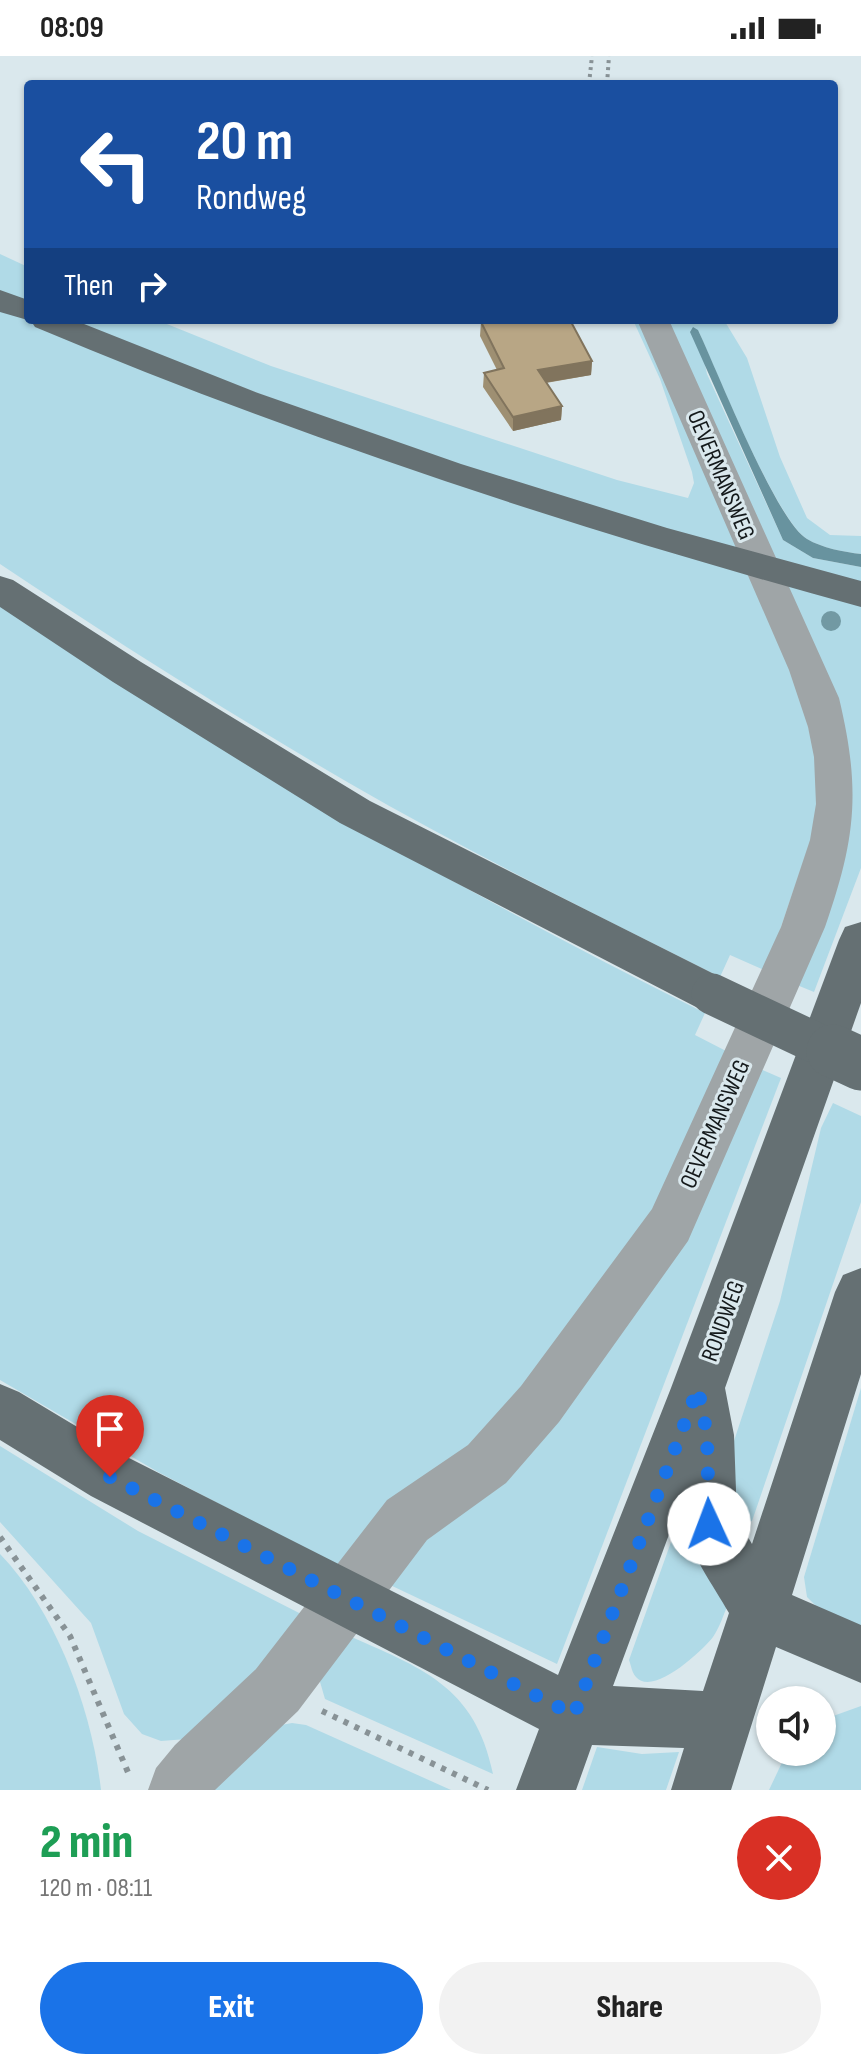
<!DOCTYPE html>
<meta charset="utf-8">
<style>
body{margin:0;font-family:"Sofia Sans Condensed",sans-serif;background:#f2f2f2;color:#222;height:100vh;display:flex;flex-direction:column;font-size:30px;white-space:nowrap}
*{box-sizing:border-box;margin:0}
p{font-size:26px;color:#767676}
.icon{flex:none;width:44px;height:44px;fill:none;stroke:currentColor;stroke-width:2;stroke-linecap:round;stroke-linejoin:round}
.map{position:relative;height:1734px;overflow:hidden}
.side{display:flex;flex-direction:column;background:#fff;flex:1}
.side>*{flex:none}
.hud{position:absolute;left:24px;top:24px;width:814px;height:244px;border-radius:8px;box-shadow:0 2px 6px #0004;background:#1a4fa0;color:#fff;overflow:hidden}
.tools{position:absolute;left:756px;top:1630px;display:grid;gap:16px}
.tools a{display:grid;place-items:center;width:80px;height:80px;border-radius:50%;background:#fff;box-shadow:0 2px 6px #0004;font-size:40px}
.pin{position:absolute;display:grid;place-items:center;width:68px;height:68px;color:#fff;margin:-82px -34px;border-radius:50% 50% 50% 0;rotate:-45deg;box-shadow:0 0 8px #0007}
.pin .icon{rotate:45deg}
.me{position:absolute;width:88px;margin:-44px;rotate:358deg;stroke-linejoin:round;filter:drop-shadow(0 0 6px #0008)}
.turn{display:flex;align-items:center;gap:28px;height:168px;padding:0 40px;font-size:36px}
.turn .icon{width:104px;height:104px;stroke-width:2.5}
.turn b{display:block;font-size:56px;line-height:68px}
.then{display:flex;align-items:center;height:76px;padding:0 40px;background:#0003;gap:16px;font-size:30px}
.round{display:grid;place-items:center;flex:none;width:84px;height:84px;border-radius:42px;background:#f2f2f2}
.headline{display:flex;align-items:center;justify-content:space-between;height:136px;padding:0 40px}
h1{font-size:48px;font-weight:800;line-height:60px;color:#1e9e55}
.action{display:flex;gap:16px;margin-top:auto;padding:16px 40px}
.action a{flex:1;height:92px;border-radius:48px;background:#1a73e8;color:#fff;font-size:32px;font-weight:800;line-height:92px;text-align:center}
.action a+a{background:#f2f2f2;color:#222}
.status{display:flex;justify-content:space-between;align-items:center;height:56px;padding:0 40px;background:#fff;direction:ltr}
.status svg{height:22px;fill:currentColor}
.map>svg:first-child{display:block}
</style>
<div class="status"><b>08:09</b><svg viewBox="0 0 49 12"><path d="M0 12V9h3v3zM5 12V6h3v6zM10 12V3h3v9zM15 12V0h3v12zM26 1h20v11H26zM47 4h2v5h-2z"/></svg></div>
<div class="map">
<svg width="861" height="1734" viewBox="0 0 861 1734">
<rect width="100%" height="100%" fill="#dae8ed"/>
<g fill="#b0dae7">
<path d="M0,198L28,211V249L0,236Z"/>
<path d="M0,251L28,264L752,517L790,601L826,739L766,915L730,899L720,921C595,858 470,797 349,727C230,658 114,584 0,508Z"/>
<path d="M63,264H157L271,310L617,424L688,442L694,427L692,416L660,323L633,264H646L743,498L468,416Z"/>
<path d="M666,264H724L747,302L780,401L807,462L830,479L861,480V498C844,496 822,492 807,483C777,465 716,314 698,274L707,318L783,484L813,502L861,511V528L773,506Z"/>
<path d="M787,528L861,547V812L814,936L792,927L837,803Z"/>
<path d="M0,549C226,702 461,835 705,957L695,979L728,996L654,1164L529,1333L344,1513L158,1416L0,1324Z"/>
<path d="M756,1011L781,1022L557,1608L388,1528Z"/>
<path d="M833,1047L861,1060V1146L752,1465L741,1468L724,1443L732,1391L780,1245L821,1072Z"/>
<path d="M861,1332V1571L815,1549L807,1541L804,1521Z"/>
<path d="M0,1390L138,1475L307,1561L275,1600L187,1683L161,1685L142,1678L124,1658L91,1567L0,1466Z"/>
<path d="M676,1472L690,1485L729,1546C724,1557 720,1571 713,1581C702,1595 653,1641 636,1621C632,1617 631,1609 629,1604Z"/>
<path d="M0,1498C56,1556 92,1654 101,1734H0Z"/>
<path d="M345,1578C421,1612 475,1629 493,1718L325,1643L318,1619Z"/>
<path d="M861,1650V1734H769L787,1696H822V1664Z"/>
<path d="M292,1667L306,1669L451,1734H207L276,1670Z"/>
<path d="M597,1691L642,1698L679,1696L666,1734H582Z"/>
</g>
<path fill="#68939f" d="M693,271L698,274C717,314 776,465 807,483C822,492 844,496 861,498V511L813,502L783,484L690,276Z"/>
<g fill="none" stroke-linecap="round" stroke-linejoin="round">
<g stroke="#889296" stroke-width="4" stroke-dasharray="3 4" stroke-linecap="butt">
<path d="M589,28L592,0"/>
<path d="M607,28L609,0"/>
</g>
<g stroke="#889296" stroke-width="6" stroke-dasharray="5 7" stroke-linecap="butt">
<path d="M0,1481L70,1580L130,1721"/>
<path d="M322,1655L488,1734"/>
</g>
<path fill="#9fa5a7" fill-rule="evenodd" d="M637,264H669L839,642C861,734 856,782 825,871L688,1185L559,1366L506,1427L427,1484L298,1655L215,1734H148L156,1712L175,1689L256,1613L387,1444L468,1389L521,1330L652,1153L781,871L810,784L816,748L814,701L808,671L789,614Z"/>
<g fill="#657073" fill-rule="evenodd">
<path d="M0,234L28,244V264H74L258,337L461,408L667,472L861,525V551C579,474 304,384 35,271L31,265L0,256Z"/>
<path d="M0,520L13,524L141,606L370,745L728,925L735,938L728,951L712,957L696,951L340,767L113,626L0,551Z"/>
<path d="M861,866V947L725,1332L734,1379L737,1462L752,1488L835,1236L843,1219L861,1212V1318L792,1539L861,1569V1627L776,1591L731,1734H671L684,1692L592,1689L576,1734H516L539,1673L91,1440L0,1384V1328L19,1336L129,1402L558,1619L671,1332L839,884L845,871ZM681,1446C681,1487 709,1522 729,1557L703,1635L613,1630Z"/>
</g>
<path stroke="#657073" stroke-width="41" d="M712,938L837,997"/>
<path stroke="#657073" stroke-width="53" d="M833,995L861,1008"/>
</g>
<circle fill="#7299a3" cx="831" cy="565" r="10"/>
<path fill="#9e8f72" d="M481,266L592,305L591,319L546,327L562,350L561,364L513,375L483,331L484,317L497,314L480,280Z"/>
<g fill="#81745d">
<path d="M592,305L591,319L537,328L538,314Z"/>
<path d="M562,350L561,364L513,375V361Z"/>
</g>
<path fill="#b8a685" stroke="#81745d" stroke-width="2" d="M492,264H570L592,305L538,314L562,350L513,361L484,317L504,312L481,266Z"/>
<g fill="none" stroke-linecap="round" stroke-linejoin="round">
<path stroke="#1a73e8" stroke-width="14" stroke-dasharray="0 25.2" d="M110,1421L574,1659L698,1332L707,1379L709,1468"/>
</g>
<g text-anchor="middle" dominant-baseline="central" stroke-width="6" stroke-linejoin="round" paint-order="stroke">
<g font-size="24" fill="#14191b" stroke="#dae8ed">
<text transform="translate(721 419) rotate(67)">OEVERMANSWEG</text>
<text transform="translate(715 1068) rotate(-66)">OEVERMANSWEG</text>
<text transform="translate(723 1265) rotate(-70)">RONDWEG</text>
</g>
</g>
</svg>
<div class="tools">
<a><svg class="icon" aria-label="sound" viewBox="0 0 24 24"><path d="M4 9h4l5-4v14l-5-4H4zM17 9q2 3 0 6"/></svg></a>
</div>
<div class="pin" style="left:110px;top:1421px;background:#d93025"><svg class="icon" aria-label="arrive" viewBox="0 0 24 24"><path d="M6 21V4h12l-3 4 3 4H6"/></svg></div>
<svg class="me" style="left:709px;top:1468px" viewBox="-20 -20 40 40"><circle r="19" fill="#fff"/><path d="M0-13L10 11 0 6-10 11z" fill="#1a73e8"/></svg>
<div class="hud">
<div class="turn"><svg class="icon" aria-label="left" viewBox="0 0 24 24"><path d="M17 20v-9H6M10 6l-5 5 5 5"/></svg><div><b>20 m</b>Rondweg</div></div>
<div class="then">Then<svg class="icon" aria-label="right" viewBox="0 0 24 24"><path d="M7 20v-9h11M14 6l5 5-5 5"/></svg></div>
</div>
</div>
<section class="side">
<div class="headline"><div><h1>2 min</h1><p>120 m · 08:11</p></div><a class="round" style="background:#d93025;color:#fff"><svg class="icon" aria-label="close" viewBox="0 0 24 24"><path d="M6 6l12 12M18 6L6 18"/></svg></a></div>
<div class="action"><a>Exit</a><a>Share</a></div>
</section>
